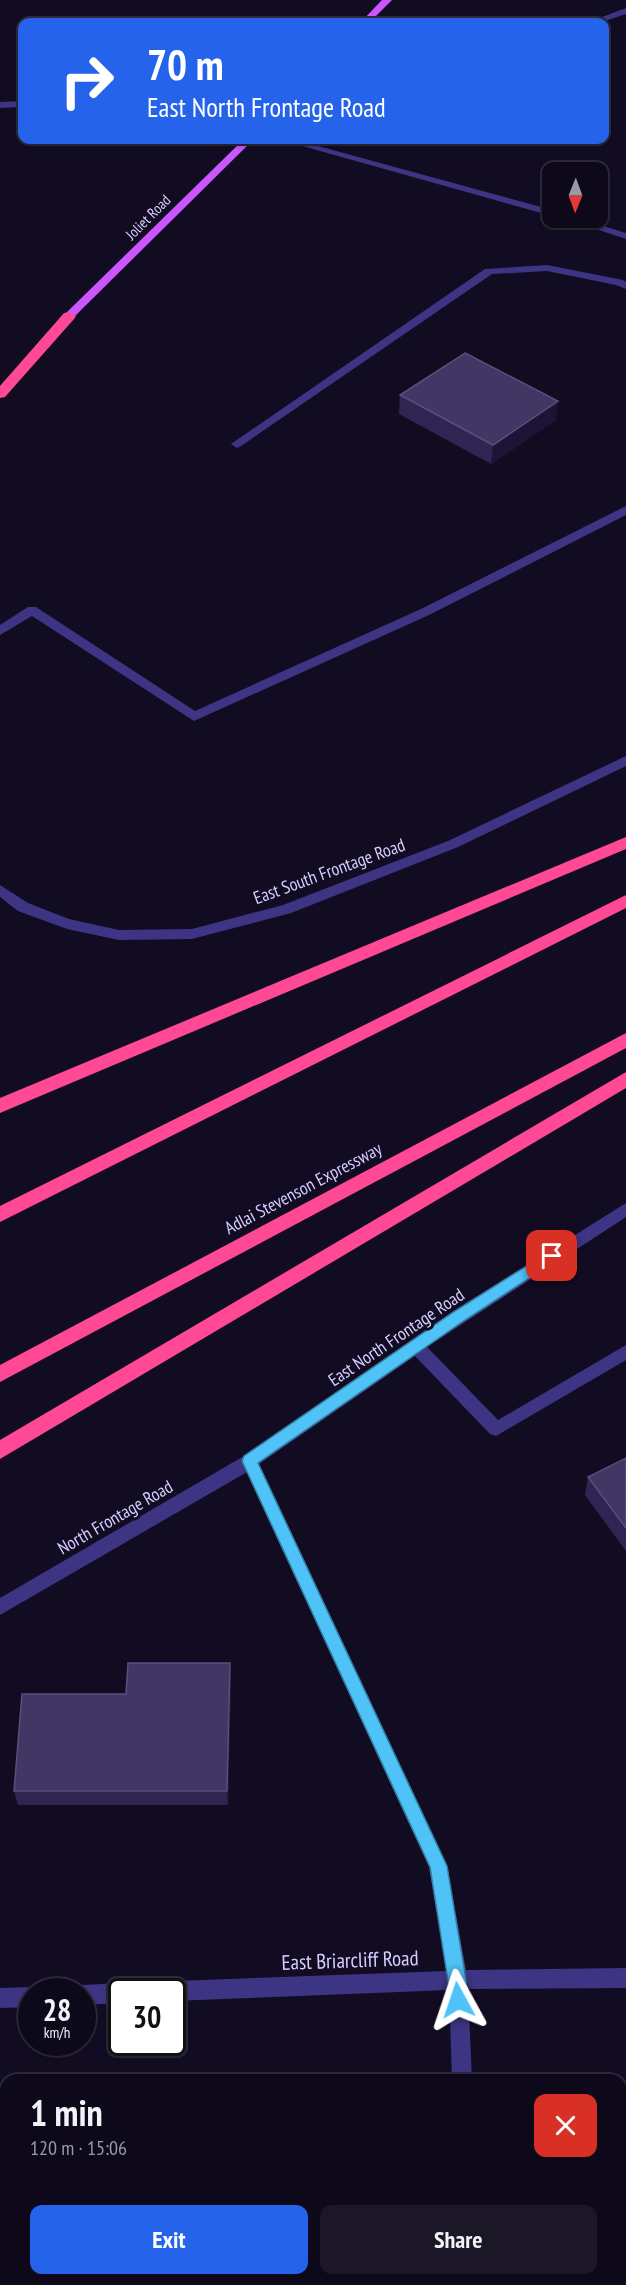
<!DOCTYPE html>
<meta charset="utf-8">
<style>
body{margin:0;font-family:"PT Sans Narrow",sans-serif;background:#1c1727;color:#f1f3f6;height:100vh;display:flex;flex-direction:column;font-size:22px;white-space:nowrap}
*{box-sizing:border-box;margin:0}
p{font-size:20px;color:#9b9aa2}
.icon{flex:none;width:33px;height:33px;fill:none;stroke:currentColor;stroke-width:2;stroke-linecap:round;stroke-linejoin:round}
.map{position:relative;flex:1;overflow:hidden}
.sheet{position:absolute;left:0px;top:2074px;width:627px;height:212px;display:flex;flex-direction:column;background:#0e091a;border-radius:18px 18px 0 0;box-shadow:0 2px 4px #0004,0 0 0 2px #2e2a39}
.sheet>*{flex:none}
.hud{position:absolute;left:18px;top:18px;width:591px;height:126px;border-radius:12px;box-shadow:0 2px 4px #0004,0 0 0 2px #2e2a39;background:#2563eb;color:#fff;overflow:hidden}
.needle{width:39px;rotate:181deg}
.controls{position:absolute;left:542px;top:162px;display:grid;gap:12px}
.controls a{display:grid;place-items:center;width:66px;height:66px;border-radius:12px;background:#0e091a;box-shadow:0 2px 4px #0004,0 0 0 2px #2e2a39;font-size:30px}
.speed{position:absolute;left:18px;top:1978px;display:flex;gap:12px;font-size:30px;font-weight:700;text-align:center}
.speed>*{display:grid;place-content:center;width:78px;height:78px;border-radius:50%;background:#0e091a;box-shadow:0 2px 4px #0004,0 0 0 2px #2e2a39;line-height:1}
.speed small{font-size:15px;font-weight:400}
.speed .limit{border:3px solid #111;border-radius:9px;background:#fff;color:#111}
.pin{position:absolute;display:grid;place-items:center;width:51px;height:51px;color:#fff;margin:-26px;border-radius:12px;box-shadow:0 3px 9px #0006}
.me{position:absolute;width:66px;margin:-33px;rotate:355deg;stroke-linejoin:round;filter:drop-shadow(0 0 4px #0008)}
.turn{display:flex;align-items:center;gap:21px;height:126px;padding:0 30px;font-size:27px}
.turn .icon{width:78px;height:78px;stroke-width:2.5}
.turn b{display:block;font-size:42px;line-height:51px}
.round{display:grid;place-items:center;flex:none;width:63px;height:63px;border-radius:12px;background:#1c1727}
.head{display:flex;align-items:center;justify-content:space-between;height:102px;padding:0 30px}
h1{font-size:36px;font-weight:700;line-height:45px}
.action{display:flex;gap:12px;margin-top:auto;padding:12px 30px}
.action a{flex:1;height:69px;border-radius:12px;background:#2563eb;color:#fff;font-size:24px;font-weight:700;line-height:69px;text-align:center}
.action a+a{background:#1c1727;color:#f1f3f6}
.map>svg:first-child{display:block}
</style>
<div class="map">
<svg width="626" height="2285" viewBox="0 0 626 2285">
<rect width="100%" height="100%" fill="#120c23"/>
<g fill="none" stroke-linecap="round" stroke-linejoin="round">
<g fill="#3d3584" fill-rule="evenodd">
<path d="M626,8V14L602,22H589Z"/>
<path d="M22,101V107L0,108V102Z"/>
<path d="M281,140H296L552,210V216Z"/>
<path d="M563,218H577L626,233V239Z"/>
<path d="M547,265L623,280L626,282V289L616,285L547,271L492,274L241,446L237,448L231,444L485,269Z"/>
<path d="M626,506V515L429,615L194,721L32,616L0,635V625L28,607H36L195,711L421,609Z"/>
<path d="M626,756V766L458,847L291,913L192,939L119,940L67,929L18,911L0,897V885L28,903L69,919L119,930L192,929L283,905L448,841Z"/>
<path d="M626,1203V1217L427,1347L498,1420L626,1345V1360L496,1436L490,1434L415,1356L259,1464L447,1866L466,1970L626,1968V1988L468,1989L472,2080H452L449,1990L172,2001V1992H138L141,1985L148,1982L447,1971L429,1867L247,1472L0,1615V1598L244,1456L454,1311Z"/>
<path d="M122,1983L129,1986L131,1992H122V2003L82,2005V1992H74L75,1988L82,1985Z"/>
<path d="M32,1987L40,1992H32V2007L0,2008V1988Z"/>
<rect x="461" y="2280" width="20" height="5"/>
</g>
<g fill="#cb55ff" fill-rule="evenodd">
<path d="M382,0H392L370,22H361Z"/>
<path d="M243,140H253L73,318H65V314Z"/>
</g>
<g fill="#ff4994" fill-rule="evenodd">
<path d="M69,312L76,316L74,319L5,397L0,398V386L64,313Z"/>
<path d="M626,837V849L0,1113V1098Z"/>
<path d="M626,895V908L0,1222V1206Z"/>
<path d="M626,1033V1048L0,1382V1365Z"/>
<path d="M626,1072V1088L0,1459V1440Z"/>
</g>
</g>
<g fill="#312452">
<path d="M400,395L556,420L491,464L399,414Z"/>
<path d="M626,1458V1551L585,1495L588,1477Z"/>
<path d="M231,1678L228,1805H18L14,1791L126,1694Z"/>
<path d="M603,2280H621L626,2285H604Z"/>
</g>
<g fill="#1d1337">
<path d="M558,401L556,420L491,464L493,445Z"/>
<path d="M230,1663L231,1678L228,1805L227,1791Z"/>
</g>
<g fill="#423665" stroke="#5a4e7d" stroke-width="1.5">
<path d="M465,353L558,401L493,445L400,395Z"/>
<path d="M626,1458V1528L588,1477Z"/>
<path d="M128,1663H230L227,1791H14L22,1694H126Z"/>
<path d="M621,2185H626V2285H608L607,2280H621Z"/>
<path d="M0,2192H6V2280H114V2285H0Z"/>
<path d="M256,2280H342L341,2285H256Z"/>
</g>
<path fill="#4fc3f7" stroke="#337fa1" stroke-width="1.5" d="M552,1250L557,1252L559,1256L557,1260L465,1320L258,1463L447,1866L466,1980L467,2000L465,2006L458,2009L452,2006L430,1867L242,1461L244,1456L455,1311Z"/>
<g text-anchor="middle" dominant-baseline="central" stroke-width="6" stroke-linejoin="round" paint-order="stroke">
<g font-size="15" fill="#d7ceff" stroke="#120c23">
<text transform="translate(148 217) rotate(-45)">Joliet Road</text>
</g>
<g font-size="18" fill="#d7ceff" stroke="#120c23">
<text transform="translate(329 871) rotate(-20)">East South Frontage Road</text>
<text transform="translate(303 1188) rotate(-28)">Adlai Stevenson Expressway</text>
<text transform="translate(396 1337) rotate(-34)">East North Frontage Road</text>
<text transform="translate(115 1517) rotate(-30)">North Frontage Road</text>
</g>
<g font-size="21" fill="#d7ceff" stroke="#120c23">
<text transform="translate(350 1960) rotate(-2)">East Briarcliff Road</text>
</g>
</g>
</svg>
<div class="controls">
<a><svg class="needle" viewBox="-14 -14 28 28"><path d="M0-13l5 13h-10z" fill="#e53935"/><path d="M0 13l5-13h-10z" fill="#9b9aa2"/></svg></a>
</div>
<div class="speed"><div>28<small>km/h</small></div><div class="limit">30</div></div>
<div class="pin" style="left:552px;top:1256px;background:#d93025"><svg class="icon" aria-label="arrive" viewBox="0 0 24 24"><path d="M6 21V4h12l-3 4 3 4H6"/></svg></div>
<svg class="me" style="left:458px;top:2000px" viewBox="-20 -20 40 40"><path d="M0-17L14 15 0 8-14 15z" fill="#4fc3f7" stroke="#fff" stroke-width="4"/></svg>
<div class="hud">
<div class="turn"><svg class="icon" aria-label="right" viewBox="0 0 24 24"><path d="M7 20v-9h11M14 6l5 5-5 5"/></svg><div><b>70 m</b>East North Frontage Road</div></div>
</div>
<section class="sheet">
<div class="head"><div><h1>1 min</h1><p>120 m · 15:06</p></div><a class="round" style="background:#d93025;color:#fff"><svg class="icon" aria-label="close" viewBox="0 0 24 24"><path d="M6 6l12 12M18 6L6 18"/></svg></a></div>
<div class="action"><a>Exit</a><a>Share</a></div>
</section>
</div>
